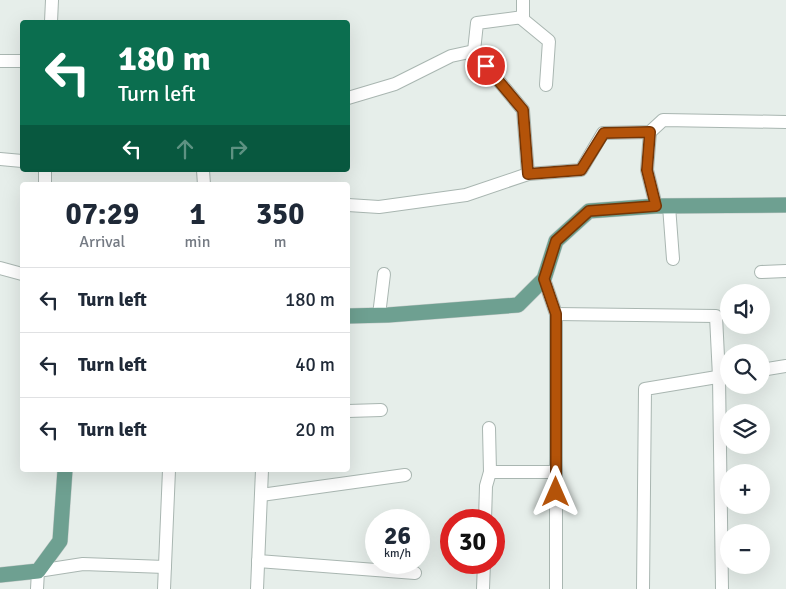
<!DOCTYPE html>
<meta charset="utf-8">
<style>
body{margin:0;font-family:Signika,sans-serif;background:#f6f6f7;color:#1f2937;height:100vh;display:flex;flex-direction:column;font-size:19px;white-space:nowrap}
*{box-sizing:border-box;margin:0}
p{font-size:16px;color:#747a83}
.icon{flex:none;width:28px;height:28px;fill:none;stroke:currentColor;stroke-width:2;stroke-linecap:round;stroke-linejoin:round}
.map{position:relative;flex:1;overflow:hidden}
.sheet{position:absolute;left:20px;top:182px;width:330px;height:290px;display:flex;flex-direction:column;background:#fff;border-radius:5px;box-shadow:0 5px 20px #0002}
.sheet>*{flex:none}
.top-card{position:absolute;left:20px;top:20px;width:330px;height:152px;border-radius:5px;box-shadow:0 5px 20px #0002;background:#0b6e4f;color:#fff;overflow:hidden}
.tools{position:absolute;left:720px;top:284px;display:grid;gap:10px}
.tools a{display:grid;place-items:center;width:50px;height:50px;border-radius:50%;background:#fff;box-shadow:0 5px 20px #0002;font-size:25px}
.speed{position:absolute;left:365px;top:509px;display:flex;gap:10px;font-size:25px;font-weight:700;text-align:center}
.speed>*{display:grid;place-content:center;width:65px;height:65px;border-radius:50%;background:#fff;box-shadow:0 5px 20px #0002;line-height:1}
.speed small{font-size:12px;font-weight:400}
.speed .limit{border:8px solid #d22;background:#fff;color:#111}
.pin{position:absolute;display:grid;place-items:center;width:42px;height:42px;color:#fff;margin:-21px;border:2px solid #fff;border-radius:50%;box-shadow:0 1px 5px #0007}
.me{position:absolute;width:55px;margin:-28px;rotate:0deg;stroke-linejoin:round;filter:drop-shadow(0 0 4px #0008)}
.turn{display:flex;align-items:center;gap:18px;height:105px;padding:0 15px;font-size:22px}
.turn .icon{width:65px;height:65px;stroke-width:2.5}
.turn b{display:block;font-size:35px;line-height:42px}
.lanes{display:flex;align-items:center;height:48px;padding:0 15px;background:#0003;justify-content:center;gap:25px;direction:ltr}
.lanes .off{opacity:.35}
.eta{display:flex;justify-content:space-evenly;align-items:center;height:85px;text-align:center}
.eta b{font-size:30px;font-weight:800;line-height:35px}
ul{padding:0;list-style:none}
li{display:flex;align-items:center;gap:15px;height:65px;padding:0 15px;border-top:1px solid #e0e1e3}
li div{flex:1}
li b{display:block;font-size:19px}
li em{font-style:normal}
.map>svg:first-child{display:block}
</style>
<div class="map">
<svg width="786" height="589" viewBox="0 0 786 589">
<rect width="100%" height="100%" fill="#e6eeea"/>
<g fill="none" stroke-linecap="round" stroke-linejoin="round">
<g stroke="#a9b6b1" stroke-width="14">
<g id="street">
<path d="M521,18L549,41L546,85"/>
<path d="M51,22L52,0"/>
<path d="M474,51L477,23L523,17V0"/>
<path d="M0,61H22"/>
<path d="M348,98L395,84L451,56L474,51L523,110L528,174"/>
<path d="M650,132L647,170L656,206"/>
<path d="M0,159L22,161"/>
<path d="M203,170L204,185"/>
<path d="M45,185V170"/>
<path d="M348,205L379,207L466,195L528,174L581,170L603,133L650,132L663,120L786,122"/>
<path d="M669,206L673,259"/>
<path d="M0,268L22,274"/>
<path d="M761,272L786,271"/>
<path d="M544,279L556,314V589"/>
<path d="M556,314L716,316L719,377L722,589"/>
<path d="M379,315L384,274"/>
<path d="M761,370L786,366"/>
<path d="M348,411L381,410"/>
<path d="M489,428L490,472"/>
<path d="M261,495L405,475"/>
<path d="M485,520L486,486L490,472H556"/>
<path d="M258,561L415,573"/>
<path d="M37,589L38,571L83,564L165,567"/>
<path d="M164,589L169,470"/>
<path d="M257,589L262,470"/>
<path d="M483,589L484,562"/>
<path d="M643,589L645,389L729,375"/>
</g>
</g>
<g stroke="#c2c9c7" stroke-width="16">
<g id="primary">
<path d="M348,316L388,315L518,305L544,279L556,241L589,211L656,206L786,205"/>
<path d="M0,575L38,571L60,541L65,470"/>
</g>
</g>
<use href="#street" stroke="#fff" stroke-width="12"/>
<use href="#primary" stroke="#6ea091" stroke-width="15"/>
</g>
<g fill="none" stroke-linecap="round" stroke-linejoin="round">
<g stroke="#753606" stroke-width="12">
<path id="route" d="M486,66L523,110L528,174L581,170L604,133L650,132L647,170L656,206L589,211L556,241L544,279L556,314V492"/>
</g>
<use href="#route" stroke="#b45309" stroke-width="9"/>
</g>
</svg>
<div class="tools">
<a><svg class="icon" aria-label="sound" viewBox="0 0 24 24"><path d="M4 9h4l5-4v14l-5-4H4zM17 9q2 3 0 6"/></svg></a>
<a><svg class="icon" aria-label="search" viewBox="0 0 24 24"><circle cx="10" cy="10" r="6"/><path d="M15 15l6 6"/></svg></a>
<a><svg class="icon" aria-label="layers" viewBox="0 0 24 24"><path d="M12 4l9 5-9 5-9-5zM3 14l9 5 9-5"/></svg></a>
<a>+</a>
<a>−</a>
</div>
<div class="speed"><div>26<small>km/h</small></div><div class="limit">30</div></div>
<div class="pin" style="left:486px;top:66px;background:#d93025"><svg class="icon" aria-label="arrive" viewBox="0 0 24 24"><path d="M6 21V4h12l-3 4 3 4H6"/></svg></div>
<svg class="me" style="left:556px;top:492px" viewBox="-20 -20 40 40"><path d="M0-17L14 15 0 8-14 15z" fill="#b45309" stroke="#fff" stroke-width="4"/></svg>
<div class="top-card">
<div class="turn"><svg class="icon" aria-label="left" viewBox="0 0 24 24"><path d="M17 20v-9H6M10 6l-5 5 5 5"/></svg><div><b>180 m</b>Turn left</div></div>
<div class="lanes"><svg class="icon" aria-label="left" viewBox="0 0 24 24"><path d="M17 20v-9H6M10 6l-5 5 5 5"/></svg><svg class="icon off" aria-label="ahead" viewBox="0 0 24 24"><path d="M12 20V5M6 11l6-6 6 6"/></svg><svg class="icon off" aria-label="right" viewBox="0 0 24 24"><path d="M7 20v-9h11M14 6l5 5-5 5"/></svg></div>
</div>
<section class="sheet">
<div class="eta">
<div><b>07:29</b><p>Arrival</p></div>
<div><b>1</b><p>min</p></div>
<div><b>350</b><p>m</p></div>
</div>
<ul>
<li><svg class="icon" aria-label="left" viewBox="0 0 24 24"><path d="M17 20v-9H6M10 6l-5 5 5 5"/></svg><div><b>Turn left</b></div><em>180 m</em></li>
<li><svg class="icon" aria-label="left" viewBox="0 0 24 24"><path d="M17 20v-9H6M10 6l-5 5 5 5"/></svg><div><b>Turn left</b></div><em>40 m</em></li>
<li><svg class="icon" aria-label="left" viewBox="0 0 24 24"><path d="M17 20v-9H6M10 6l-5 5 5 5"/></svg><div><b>Turn left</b></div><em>20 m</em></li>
</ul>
</section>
</div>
